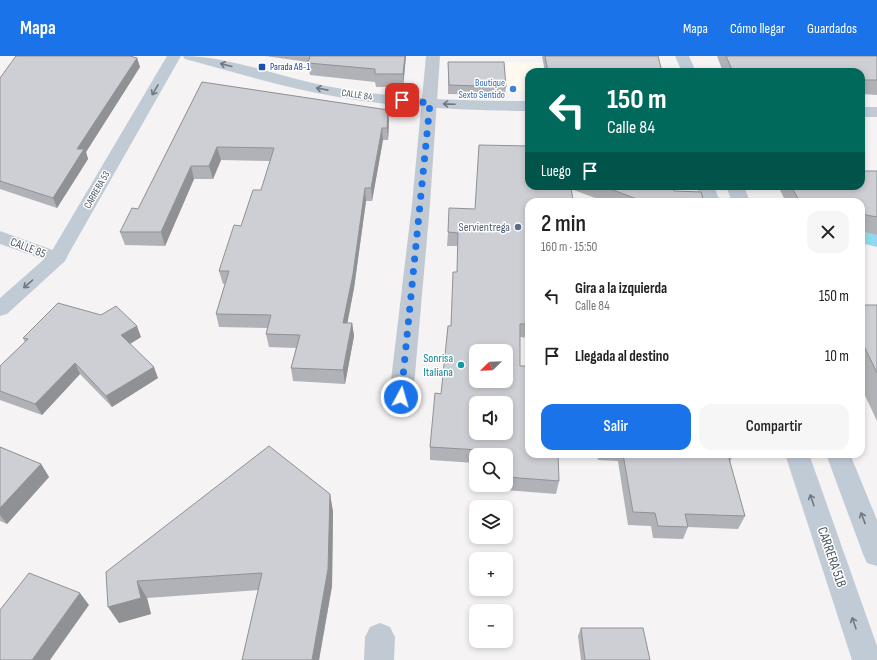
<!DOCTYPE html>
<html lang="es">
<meta charset="utf-8">
<style>
body{margin:0;font-family:"Sofia Sans Condensed",sans-serif;background:#f6f6f6;color:#222;height:100vh;display:flex;flex-direction:column;font-size:15px;white-space:nowrap}
*{box-sizing:border-box;margin:0}
p{font-size:13px;color:#767676}
.icon{flex:none;width:22px;height:22px;fill:none;stroke:currentColor;stroke-width:2;stroke-linecap:round;stroke-linejoin:round}
.map{position:relative;flex:1;overflow:hidden}
.details{position:absolute;left:525px;top:142px;width:340px;height:260px;display:flex;flex-direction:column;background:#fff;border-radius:12px;box-shadow:0 2px 6px #0003}
.details>*{flex:none}
.top-card{position:absolute;left:525px;top:12px;width:340px;height:122px;border-radius:12px;box-shadow:0 2px 6px #0003;background:#00695c;color:#fff;overflow:hidden}
.needle{width:26px;rotate:247deg}
.tools{position:absolute;left:469px;top:288px;display:grid;gap:8px}
.tools a{display:grid;place-items:center;width:44px;height:44px;border-radius:8px;background:#fff;box-shadow:0 2px 6px #0003;font-size:20px}
.pin{position:absolute;display:grid;place-items:center;width:34px;height:34px;color:#fff;margin:-17px;border-radius:8px;box-shadow:0 2px 6px #0006}
.me{position:absolute;width:44px;margin:-22px;rotate:6deg;stroke-linejoin:round;filter:drop-shadow(0 0 3px #0008)}
.turn{display:flex;align-items:center;gap:14px;height:84px;padding:0 16px;font-size:18px}
.turn .icon{width:52px;height:52px;stroke-width:2.5}
.turn b{display:block;font-size:28px;line-height:34px}
.then{display:flex;align-items:center;height:38px;padding:0 16px;background:#0003;gap:8px;font-size:15px}
.round{display:grid;place-items:center;flex:none;width:42px;height:42px;border-radius:12px;background:#f6f6f6}
.head{display:flex;align-items:center;justify-content:space-between;height:68px;padding:0 16px}
h1{font-size:24px;font-weight:600;line-height:30px}
.button{display:flex;gap:8px;margin-top:auto;padding:8px 16px}
.button a{flex:1;height:46px;border-radius:12px;background:#1a73e8;color:#fff;font-size:16px;font-weight:600;line-height:46px;text-align:center}
.button a+a{background:#f6f6f6;color:#222}
ul{padding:0;list-style:none}
li{display:flex;align-items:center;gap:12px;height:60px;padding:0 16px}
li div{flex:1}
li b{display:block;font-size:15px}
li em{font-style:normal}
header{display:flex;align-items:center;gap:24px;box-sizing:border-box;height:56px;padding:0 20px;background:#1a73e8;color:#fff}
header strong{font-size:19px}
nav{display:flex;gap:22px;margin-inline-start:auto;font-size:14px}
.map>svg:first-child{display:block}
</style>
<header>
<strong>Mapa</strong>
<nav><a>Mapa</a><a>Cómo llegar</a><a>Guardados</a></nav>
</header>
<div class="map">
<svg width="877" height="604" viewBox="0 0 877 604">
<rect width="100%" height="100%" fill="#f5f3f3"/>
<path fill="#fdf9ef" d="M501,6L543,7L545,16H529V35H505Z"/>
<g fill="none" stroke-linecap="round" stroke-linejoin="round">
<path fill="#90daee" fill-rule="evenodd" d="M861,173L877,177V191L861,187Z"/>
<g fill="#c1cad2" fill-rule="evenodd">
<path d="M426,0H440L430,148L413,341L409,347L401,350L393,347L389,341L412,148Z"/>
<path d="M0,175L64,198L67,202L64,206L57,208L0,188Z"/>
<path d="M380,567L390,571L395,581L394,604H364L365,581L370,571Z"/>
</g>
<g fill="#c1cbd6" fill-rule="evenodd">
<path d="M167,0H181L64,206L7,258L0,260V242L50,198Z"/>
<path d="M183,0C228,0 280,21 326,30C393,43 461,45 529,45V55C465,54 401,52 338,41C286,32 236,17 185,3Z"/>
<path d="M675,0H689L696,16H682Z"/>
<rect x="861" y="51" width="16" height="10"/>
<path d="M696,130H714L720,146H702Z"/>
<path d="M726,130H744L750,146H732Z"/>
<path d="M785,398H809L877,590V604H852Z"/>
<path d="M826,398H850L877,464V510L867,507L863,498Z"/>
</g>
</g>
<g fill="#b0b2b7">
<path d="M265,0H406L403,31H376L375,26L310,19L308,6Z"/>
<path d="M542,0H658L662,16H545Z"/>
<path d="M717,0H877V39L861,38V16H723Z"/>
<path d="M137,2L140,11L86,96L88,103L57,152L0,133V22Z"/>
<path d="M448,6L506,31L505,39L448,38Z"/>
<path d="M202,26L388,54L389,66L388,84H383L372,145H366L354,232L347,267H352L354,280L345,328L293,325L291,312L296,292L269,291L266,278L267,272L219,271L216,258L225,228H223L219,215L241,170L261,134L270,105L221,104L213,123H194L165,190L125,189L120,176L138,153Z"/>
<path d="M877,115V179L861,175V146H786L778,130H861Z"/>
<path d="M529,130H672L674,135L704,146H606L571,133L529,146V282L520,281V310L559,425L556,438L477,432V429H506V399H476V407L430,404V391L441,338L451,270L457,216L458,190H447L448,176L475,153Z"/>
<path d="M861,249H877V365L861,331Z"/>
<path d="M141,281L130,288L158,322L112,351L80,318L42,359L0,344V310L25,286L23,282Z"/>
<path d="M0,391L41,408L49,421L7,468L0,465Z"/>
<path d="M597,398H733V399L730,406L745,460L738,473L688,471L683,483L653,482L651,470L628,469L618,405L598,404Z"/>
<path d="M330,438L333,456L332,530L319,604H242L258,534L147,542L151,558L119,567L106,516Z"/>
<path d="M581,572L650,604H581L578,580Z"/>
</g>
<g fill="#909195">
<path d="M405,0H406L403,31V18Z"/>
<path d="M137,2L140,11L86,96L88,103L57,152L53,142L77,93Z"/>
<path d="M388,54L389,66L388,84L387,72Z"/>
<path d="M382,72L383,84L372,145L371,132Z"/>
<path d="M217,91L221,104L213,123L209,110Z"/>
<path d="M191,110L194,123L165,190L161,176Z"/>
<path d="M365,132L366,145L354,232L345,280L343,267Z"/>
<path d="M352,267L354,280L345,328L343,314Z"/>
<path d="M137,270L141,281L125,291L121,279Z"/>
<path d="M75,307L80,318L42,359L35,348Z"/>
<path d="M154,311L158,322L112,351L106,340Z"/>
<path d="M41,408L49,421L7,468L0,459V452Z"/>
<path d="M330,438L333,456L332,530L319,604H312Z"/>
<path d="M137,525L147,542L151,558L119,567L108,551Z"/>
<path d="M80,537L89,549L50,604H32Z"/>
</g>
<g fill="#cdcfd5" stroke="#909195" fill-rule="evenodd">
<path d="M16,0H130L137,2L77,93H84L53,142L0,125V22Z"/>
<path d="M310,0H405L403,18H375V13L308,7Z"/>
<path d="M545,0H658L662,16H548Z"/>
<path d="M726,0H877V24H861V16H733Z"/>
<path d="M448,6H504L506,31L449,29Z"/>
<path d="M202,26L388,54L387,72H382L371,132H365L353,218L343,267H352L343,314L291,312L300,279L266,278L271,259L216,258L229,215H219L234,169L241,170L253,134H261L274,92L217,91L209,110H191L161,176H120L132,152L138,153Z"/>
<path d="M479,89L528,90V93H529V130H571L573,146H529V268H520V310H529V398H558L559,425L506,421V399H479V394L430,391L435,337L441,338L448,270H451L453,216H457L458,177L448,176L449,152L475,153ZM476,295H506V325H476ZM476,347H506V377H476Z"/>
<path d="M861,115H877V161L861,158V146H807L799,144L791,130H861Z"/>
<path d="M602,130H672L674,135L701,136L704,146H645Z"/>
<path d="M58,247L101,259L116,250L137,270L121,279L154,311L106,340L75,307L35,348L0,335V310L28,283L23,282Z"/>
<path d="M861,249H877V317L865,292H861Z"/>
<path d="M269,390L330,438L328,513L312,604H242L262,517L137,525L141,542L108,551L106,516Z"/>
<path d="M0,391L41,408L0,452Z"/>
<path d="M623,398H733V399H728L745,460L685,458L688,471L658,470L655,457L633,456Z"/>
<path d="M29,517L80,537L32,604H0V554Z"/>
<path d="M581,572H643L650,604H585Z"/>
</g>
<defs><path id="oneway-shaft" d="M-6 0H5M1.5-3L5.5 0L1.5 3" fill="none" stroke-width="1.6" stroke-linecap="round" stroke-linejoin="round"/></defs>
<g stroke="#6e7984">
<use href="#oneway-shaft" transform="translate(226 9) rotate(-165)"/>
<use href="#oneway-shaft" transform="translate(322 33) rotate(-169)"/>
<use href="#oneway-shaft" transform="translate(155 34) rotate(120)"/>
<use href="#oneway-shaft" transform="translate(449 48) rotate(-178)"/>
<use href="#oneway-shaft" transform="translate(28 228) rotate(139)"/>
<use href="#oneway-shaft" transform="translate(812 444) rotate(-109)"/>
<use href="#oneway-shaft" transform="translate(863 462) rotate(-111)"/>
<use href="#oneway-shaft" transform="translate(854 567) rotate(-109)"/>
</g>
<g fill="none" stroke-linecap="round" stroke-linejoin="round">
<path stroke="#1a73e8" stroke-width="7" stroke-dasharray="0 12.6" d="M401,341L430,47L402,44"/>
</g>
<rect fill="#1a4fb4" stroke="#fff" stroke-width="1.5" x="258" y="7" width="8" height="8" rx="2"/>
<circle fill="#3f7fe0" stroke="#fff" stroke-width="1.5" cx="513" cy="33" r="4"/>
<circle fill="#5c6f8a" stroke="#fff" stroke-width="1.5" cx="518" cy="171" r="4"/>
<circle fill="#0f9aa8" stroke="#fff" stroke-width="1.5" cx="461" cy="309" r="4"/>
<g text-anchor="middle" dominant-baseline="central" stroke-width="3" stroke-linejoin="round" paint-order="stroke">
<g font-size="10" fill="#164399" stroke="#fff" text-anchor="start">
<text x="270" y="11">Parada A8-1</text>
</g>
<g font-size="10" fill="#366cbe" stroke="#fff" text-anchor="end">
<text x="505" y="27">Boutique<tspan x="505" dy="12">Sexto Sentido</tspan></text>
</g>
<g font-size="10" fill="#4a5661" stroke="#fff">
<text transform="translate(357 39) rotate(8)">CALLE 84</text>
<text transform="translate(97 134) rotate(-60)">CARRERA 53</text>
</g>
<g font-size="12" fill="#4e5e75" stroke="#fff" text-anchor="end">
<text x="510" y="171">Servientrega</text>
</g>
<g font-size="12" fill="#4a5661" stroke="#fff">
<text transform="translate(28 192) rotate(21)">CALLE 85</text>
</g>
<g font-size="12" fill="#0d838f" stroke="#fff" text-anchor="end">
<text x="453" y="302">Sonrisa<tspan x="453" dy="14">Italiana</tspan></text>
</g>
<g font-size="14" fill="#4a5661" stroke="#fff">
<text transform="translate(832 501) rotate(71)">CARRERA 51B</text>
</g>
</g>
</svg>
<div class="tools">
<a><svg class="needle" viewBox="-14 -14 28 28"><path d="M0-13l5 13h-10z" fill="#e53935"/><path d="M0 13l5-13h-10z" fill="#767676"/></svg></a>
<a><svg class="icon" aria-label="sound" viewBox="0 0 24 24"><path d="M4 9h4l5-4v14l-5-4H4zM17 9q2 3 0 6"/></svg></a>
<a><svg class="icon" aria-label="search" viewBox="0 0 24 24"><circle cx="10" cy="10" r="6"/><path d="M15 15l6 6"/></svg></a>
<a><svg class="icon" aria-label="layers" viewBox="0 0 24 24"><path d="M12 4l9 5-9 5-9-5zM3 14l9 5 9-5"/></svg></a>
<a>+</a>
<a>−</a>
</div>
<div class="pin" style="left:402px;top:44px;background:#d93025"><svg class="icon" aria-label="arrive" viewBox="0 0 24 24"><path d="M6 21V4h12l-3 4 3 4H6"/></svg></div>
<svg class="me" style="left:401px;top:341px" viewBox="-20 -20 40 40"><circle r="17" fill="#1a73e8" stroke="#fff" stroke-width="3"/><path d="M0-11L8 9 0 5-8 9z" fill="#fff"/></svg>
<div class="top-card">
<div class="turn"><svg class="icon" aria-label="left" viewBox="0 0 24 24"><path d="M17 20v-9H6M10 6l-5 5 5 5"/></svg><div><b>150 m</b>Calle 84</div></div>
<div class="then">Luego<svg class="icon" aria-label="arrive" viewBox="0 0 24 24"><path d="M6 21V4h12l-3 4 3 4H6"/></svg></div>
</div>
<section class="details">
<div class="head"><div><h1>2 min</h1><p>160 m · 15:50</p></div><a class="round"><svg class="icon" aria-label="close" viewBox="0 0 24 24"><path d="M6 6l12 12M18 6L6 18"/></svg></a></div>
<ul>
<li><svg class="icon" aria-label="left" viewBox="0 0 24 24"><path d="M17 20v-9H6M10 6l-5 5 5 5"/></svg><div><b>Gira a la izquierda</b><p>Calle 84</p></div><em>150 m</em></li>
<li><svg class="icon" aria-label="arrive" viewBox="0 0 24 24"><path d="M6 21V4h12l-3 4 3 4H6"/></svg><div><b>Llegada al destino</b></div><em>10 m</em></li>
</ul>
<div class="button"><a>Salir</a><a>Compartir</a></div>
</section>
</div>
